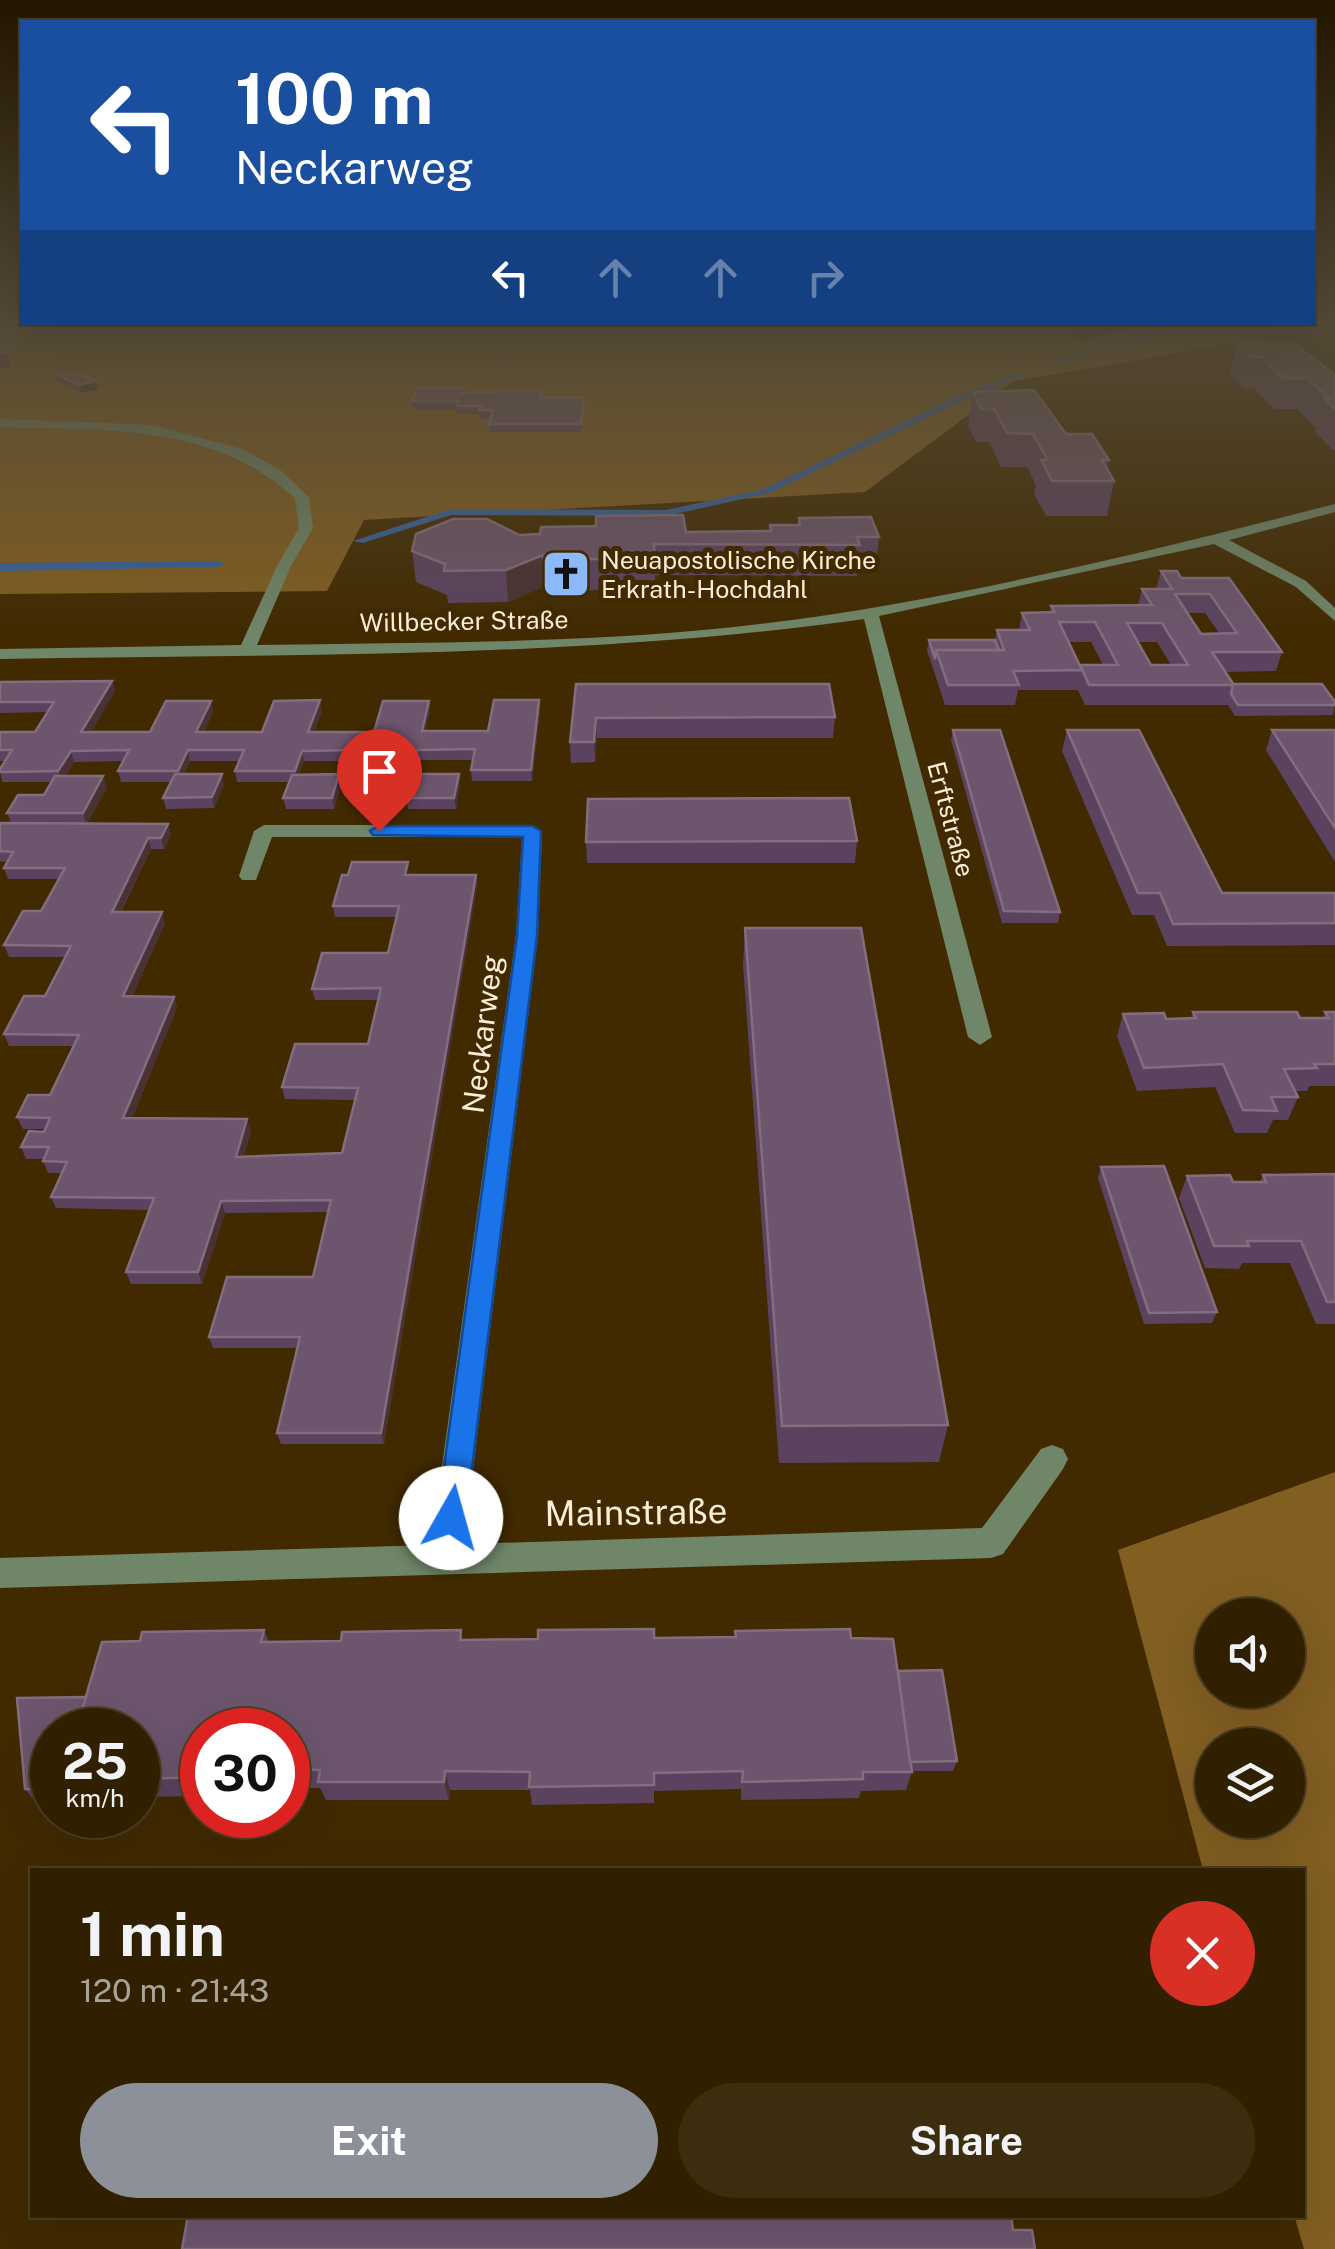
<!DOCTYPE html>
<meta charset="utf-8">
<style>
body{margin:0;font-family:"Public Sans",sans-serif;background:#3d2d0f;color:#f1f3f6;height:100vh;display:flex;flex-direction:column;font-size:38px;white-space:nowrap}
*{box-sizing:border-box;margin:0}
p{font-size:32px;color:#a8a399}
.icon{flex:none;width:55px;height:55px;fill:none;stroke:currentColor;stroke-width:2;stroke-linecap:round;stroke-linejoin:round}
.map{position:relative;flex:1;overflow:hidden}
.sheet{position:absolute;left:30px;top:1868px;width:1275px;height:350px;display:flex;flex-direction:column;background:#312000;border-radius:0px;box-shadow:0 10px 40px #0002,0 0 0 2px #4c3e22}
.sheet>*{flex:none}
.banner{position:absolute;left:20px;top:20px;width:1295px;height:305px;border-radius:0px;box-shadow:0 10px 40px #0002,0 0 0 2px #4c3e22;background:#1a4fa0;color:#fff;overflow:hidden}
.fabs{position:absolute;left:1195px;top:1598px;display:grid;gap:20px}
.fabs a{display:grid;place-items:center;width:110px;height:110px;border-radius:50%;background:#312000;box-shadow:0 10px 40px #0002,0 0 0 2px #4c3e22;font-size:50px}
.speed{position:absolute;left:30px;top:1708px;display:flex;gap:20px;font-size:50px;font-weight:700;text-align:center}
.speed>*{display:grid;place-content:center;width:130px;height:130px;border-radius:50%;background:#312000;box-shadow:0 10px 40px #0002,0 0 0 2px #4c3e22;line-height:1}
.speed small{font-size:25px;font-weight:400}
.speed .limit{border:15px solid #d22;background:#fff;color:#111}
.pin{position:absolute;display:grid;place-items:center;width:85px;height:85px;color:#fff;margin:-102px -42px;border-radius:50% 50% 50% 0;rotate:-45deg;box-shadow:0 0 10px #0007}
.pin .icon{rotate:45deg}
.me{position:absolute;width:110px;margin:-55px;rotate:7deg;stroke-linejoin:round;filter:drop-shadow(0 0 8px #0008)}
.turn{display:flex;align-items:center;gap:35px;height:210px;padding:0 50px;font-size:45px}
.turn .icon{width:130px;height:130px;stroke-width:2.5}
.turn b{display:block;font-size:70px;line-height:85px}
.lanes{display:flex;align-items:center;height:95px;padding:0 50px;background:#0003;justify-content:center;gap:50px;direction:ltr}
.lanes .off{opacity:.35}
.round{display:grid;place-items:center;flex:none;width:105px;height:105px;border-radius:52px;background:#3d2d0f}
.summary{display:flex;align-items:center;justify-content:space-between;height:170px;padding:0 50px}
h1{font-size:60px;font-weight:700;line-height:75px}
.primary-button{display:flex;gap:20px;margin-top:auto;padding:20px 50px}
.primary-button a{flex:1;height:115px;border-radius:60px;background:#8c9099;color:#fff;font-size:40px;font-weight:700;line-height:115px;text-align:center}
.primary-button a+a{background:#3d2d0f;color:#f1f3f6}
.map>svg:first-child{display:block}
</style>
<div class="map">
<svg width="1335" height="2249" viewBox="0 0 1335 2249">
<rect width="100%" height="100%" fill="#412a00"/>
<g fill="#825e21" fill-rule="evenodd">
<path d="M0,322H1066L1079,340L1157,323L1335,322V326L1014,381L865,492L364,520L327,591L0,594Z"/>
<path d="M1335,1472V2249H1304L1294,2215H1302V1870H1203L1118,1550ZM1212,1615H1288V1690H1212ZM1212,1745H1288V1820H1212Z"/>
</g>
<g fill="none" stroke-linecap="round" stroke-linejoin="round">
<g fill="#3662a1" fill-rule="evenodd">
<path d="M1206,322H1223L1050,363L1046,360Z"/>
<path d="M1018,373L1025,375L968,398L770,493L666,516L451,515L363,543L353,541L450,509L666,510L763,489L962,394Z"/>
<path d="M222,561L224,563L218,567L0,571V563Z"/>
</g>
<g fill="#708668" fill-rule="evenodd">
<path d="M0,419L153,425L242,449L279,469L309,497L313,528L291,566L257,645C416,642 576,644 734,627C937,605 1137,554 1335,504V512L1229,540L1306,581L1335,608V621L1296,587L1214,544L879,616L992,1037L980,1045L968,1037L864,619C577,659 289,654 0,659V649L241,645L277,566L299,528L295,498C211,422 106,431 0,427Z"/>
<path d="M264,825H532L542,831L538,935L464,1544L982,1528L1041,1449L1052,1445L1063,1449L1068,1459L1063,1469L1003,1554L991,1558L0,1588V1558L431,1545L516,935L522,837H272L256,880H242L239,876L254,831Z"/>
</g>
</g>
<g fill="#5b4360" fill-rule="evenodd">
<path d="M1237,343L1335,375V450H1333L1315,432L1316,428L1297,409H1274L1253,388H1243L1229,373Z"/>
<path d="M54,373L96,381L98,389L81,393L56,381Z"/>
<path d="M463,388L464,393L541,398H584L581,432H490V419H480V414H457V409H413L412,401Z"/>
<path d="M973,392L1066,434L1109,460L1107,470L1114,481L1107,516H1046L1034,494L1036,485L1027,467H1001L989,442H976L968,425Z"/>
<path d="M799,518L879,537L876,568H858L857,576L655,575V589L545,591V586L508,602L448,603L447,595L416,582L412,551L519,535L540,534L596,526L686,532L770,531V525H798Z"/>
<path d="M1161,571L1181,578H1229L1282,652L1276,671L1225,672L1233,684L1335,702L1333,715L1235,716L1228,705H1085L1078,690H1018L1015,705H945L927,650L929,640H995L997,630H1019L1022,613L1050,612L1051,606L1138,605L1142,589H1156ZM1187,613H1205L1219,633L1201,634ZM1068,642H1091L1103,665L1080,666ZM1138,642H1157L1171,665H1151Z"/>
<path d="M112,681L115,691L91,732H150L211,701L213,711L204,732H262L322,711L314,732H374L429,701L430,711L425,731H488L539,700L540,710L532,781H472L471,770L473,760H418L415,774L460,785L456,809H408L406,798L410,782H354L352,772L355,761H304L299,774H339L341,785L334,809H286L283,798L289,782H237L235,771L239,761H190L184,774L224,785L214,808L166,809L163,798L171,782H121L118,771L123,761L74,762L66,776L107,787L87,823L168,824L171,835L164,849H151L121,912L165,923L132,996L174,997L177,1008L132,1118L251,1131L243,1157L342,1153L355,1100L285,1099L282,1087L368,1044L378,1000H315L312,989L388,953L396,917H335L333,906L410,873V875H476L477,886L384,1444H281L277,1433L297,1348H213L209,1337L313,1277L328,1212L225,1213L202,1284H131L126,1272L150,1210L56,1208L51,1197L61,1173H48L43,1161L44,1159H26L21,1147L45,1129H23L17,1117L50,1095L73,1046H9L4,1034L45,996L65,957H9L4,945L41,911L59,879H8L4,868L7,862L0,861V823H11L7,813L44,795L51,782H2L0,769L5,761H0V732H35L48,712L0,713V682Z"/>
<path d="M576,684L835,717L833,738H597L595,762L571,763L570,742Z"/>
<path d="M953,730L1060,912L1058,923H1002L951,740Z"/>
<path d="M1067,730L1222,893H1335V945L1167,946L1154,915H1132L1062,751Z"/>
<path d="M1272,730H1335V862L1266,750Z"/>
<path d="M857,841L855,863H587L586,842Z"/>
<path d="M745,928L948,1425L939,1462L779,1463L743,965Z"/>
<path d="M1193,1012L1323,1018L1325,1012H1335V1086H1309L1307,1091H1295L1298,1097L1288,1120H1273L1267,1133H1235L1215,1087L1137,1091L1117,1036L1123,1014L1166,1019L1191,1018Z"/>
<path d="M1101,1167L1217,1312L1212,1323L1144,1324L1098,1178Z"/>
<path d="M1335,1174V1324H1316L1290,1263H1242L1239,1269L1205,1268L1179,1198L1187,1176L1233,1182H1260L1263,1175Z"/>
<path d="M654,1629V1638L735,1637V1631L850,1629L851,1638L893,1639L898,1671L942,1670L957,1761L953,1771H912L906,1790L861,1791L859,1798L741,1800V1789L654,1791V1803L532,1805L530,1790H450L449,1800H326L320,1788H288V1730H202V1796L138,1797V1730H52V1799H33L25,1789L17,1698L86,1697L102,1642L140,1641L142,1632L264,1630L269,1642L341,1641L342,1632L461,1630L463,1640L538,1639V1630Z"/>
</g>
<g fill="#493134">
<path d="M4,341L11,367L0,368V353Z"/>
<path d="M96,381L98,389L81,393L79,385Z"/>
<path d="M543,555L545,586L508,602L506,570Z"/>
<path d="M112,681L115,691L85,743L81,732Z"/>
<path d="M320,700L322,711L310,743L308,732Z"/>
<path d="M539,700L540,710L532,781L531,770Z"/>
<path d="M211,701L213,711L199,742L196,732Z"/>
<path d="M429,701L430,711L423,742L422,731Z"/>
<path d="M596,718L597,738L595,762L594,742Z"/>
<path d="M188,750L190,761L181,782L178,771Z"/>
<path d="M417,750L418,760L414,782L412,771Z"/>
<path d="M71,751L74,762L62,782L58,771Z"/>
<path d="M302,751L304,761L297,782L295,771Z"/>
<path d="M222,774L224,785L214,808L212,797Z"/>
<path d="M339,774L341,785L334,809L332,798Z"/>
<path d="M459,774L460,785L456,809L454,798Z"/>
<path d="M103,776L107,787L86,824L83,813Z"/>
<path d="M168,824L171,835L164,849L161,838Z"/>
<path d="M148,838L151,849L115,923L112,912Z"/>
<path d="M476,875L477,886L384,1444L381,1433Z"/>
<path d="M162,912L165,923L127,1007L123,996Z"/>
<path d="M174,997L177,1008L128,1130L123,1118Z"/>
<path d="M247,1119L251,1131L239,1169L236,1157Z"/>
<path d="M221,1201L225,1213L202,1284L198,1272Z"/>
<path d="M445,1771L450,1790L449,1800L444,1782Z"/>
</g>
<g fill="#6c556d" stroke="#836d7e" stroke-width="2.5" fill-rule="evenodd">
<path d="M4,341L7,352L0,353V342Z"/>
<path d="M1291,341L1335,375V409L1325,399H1330L1307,378H1283L1262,357H1251L1237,343Z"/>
<path d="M54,373H78L96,381L79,385Z"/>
<path d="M418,388H463L461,393L541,390L540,398H584L581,424H489L493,410H479L481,406H457L458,401H412Z"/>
<path d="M1034,390L1066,434H1092L1109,460H1102L1114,481H1052L1041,460L1047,459L1033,434L1007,433L994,409H981L973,392Z"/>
<path d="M683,515L686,532L771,531L770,525H800L799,518L871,517L879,537H857L860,545L654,544L655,558L543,560V555L506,570L444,571L445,564L412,551L416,534L453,519H487L519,535L540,534L541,527L596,526V516Z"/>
<path d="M1161,571H1177L1181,578H1229L1282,652H1212L1234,685H1089L1080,665H1118L1095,622H1059L1082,670L1013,671L1019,685H948L936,650H1004L997,630H1030L1022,613L1055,612L1051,606L1152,605L1142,589H1172ZM1175,594H1210L1237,633L1201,634ZM1127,623H1162L1188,665H1151Z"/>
<path d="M929,640H995L999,650H936L935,659Z"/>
<path d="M112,681L81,732H150L166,701H211L196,732H262L274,701L320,700L308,732H374L383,701H429L422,731H488L494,700H539L531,770H471L475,749L417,750L412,771L352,772L358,750L302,751L295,771H235L244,750H188L178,771H118L129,750L71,751L58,771L0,772V769L12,750H0V732H35L54,702H0V682Z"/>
<path d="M576,684H829L835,717L596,718L594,742H570Z"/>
<path d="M1233,684H1322L1335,702V705H1238L1231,694Z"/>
<path d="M953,730H1000L1060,912L1004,911Z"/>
<path d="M1067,730H1139L1222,893H1335V923L1173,924L1160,893H1138Z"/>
<path d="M1272,730H1335V828Z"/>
<path d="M175,774H222L212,797L163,798Z"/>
<path d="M339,774L332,798H283L292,775Z"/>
<path d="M412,774H459L454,798H406Z"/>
<path d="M55,776H103L83,813H7L18,795H44Z"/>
<path d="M849,798L857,841L586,842L588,799Z"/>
<path d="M0,823L168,824L161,838H148L112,912H162L123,996L174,997L123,1118L247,1119L236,1157L342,1153L358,1088L282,1087L295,1044H368L381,988L312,989L322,953H388L399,906H333L342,875H348L352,862H408L405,875H476L381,1433H277L300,1337H209L227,1277H313L331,1200L221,1201L198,1272H126L154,1198L51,1197L67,1162L43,1161L49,1147H21L29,1131L44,1132L50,1118L17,1117L28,1095H50L79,1035L4,1034L24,996H45L71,946L4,945L23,911H41L65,868H4L13,852L0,851Z"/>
<path d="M745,928H861L948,1425L782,1426Z"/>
<path d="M1193,1012H1297L1300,1018H1329L1325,1012H1335V1064H1314L1317,1068L1284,1069L1298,1097H1271L1277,1111L1243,1110L1223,1064L1144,1068L1123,1014L1164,1013L1166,1019L1196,1018Z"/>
<path d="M1164,1166L1217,1312L1149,1313L1101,1167Z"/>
<path d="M1335,1174V1302H1327L1301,1241H1247L1249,1246H1214L1187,1176L1230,1175L1233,1182H1266L1263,1175Z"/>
<path d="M654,1629V1638L736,1637L735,1631L850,1629L851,1638L893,1639L912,1772H863V1779L742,1782L743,1771L654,1773V1785L529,1787L530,1772L445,1771L444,1782H318L320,1770L288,1769V1730H202V1777L138,1779V1730H76L102,1642L140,1641L142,1632L264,1630L261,1642L341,1641L342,1632L461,1630L460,1640L538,1639V1630Z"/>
<path d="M942,1670L957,1761L910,1762L898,1671Z"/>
<path d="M86,1697L76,1730H52V1789H25L17,1698Z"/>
<path d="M188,2215H1011L1013,2230H1032L1035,2249H182Z"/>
</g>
<linearGradient id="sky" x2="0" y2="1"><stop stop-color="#241700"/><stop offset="0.51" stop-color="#544a37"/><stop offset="1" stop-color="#544a37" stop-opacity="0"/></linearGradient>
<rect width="1335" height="636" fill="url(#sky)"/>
<path fill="#1a73e8" stroke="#114b97" stroke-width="2.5" d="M379,826H532L541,831L537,936L466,1518L462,1527L451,1531L441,1527L437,1518L517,936L523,837L373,835L370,831Z"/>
<defs>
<g id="church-square" transform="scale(2.5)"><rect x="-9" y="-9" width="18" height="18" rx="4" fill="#8bb9fc" stroke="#412a00"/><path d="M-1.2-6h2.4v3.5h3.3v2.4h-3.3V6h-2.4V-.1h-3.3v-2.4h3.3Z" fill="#111"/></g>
</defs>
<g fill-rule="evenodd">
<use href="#church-square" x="566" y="574"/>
</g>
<g text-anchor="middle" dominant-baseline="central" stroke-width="10" stroke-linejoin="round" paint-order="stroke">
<g font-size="25" fill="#fcedd8" stroke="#412a00" text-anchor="start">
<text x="601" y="560">Neuapostolische Kirche<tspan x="601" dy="29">Erkrath-Hochdahl</tspan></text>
</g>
<g font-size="25" fill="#fcedd8" stroke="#412a00">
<text transform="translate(464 621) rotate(-1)">Willbecker Straße</text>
<text transform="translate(951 819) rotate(75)">Erftstraße</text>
</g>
<g font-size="30" fill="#fcedd8" stroke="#412a00">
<text transform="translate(482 1034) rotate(-83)">Neckarweg</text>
</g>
<g font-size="35" fill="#fcedd8" stroke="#412a00">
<text transform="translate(636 1512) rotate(-1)">Mainstraße</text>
</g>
</g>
</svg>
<div class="fabs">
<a><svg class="icon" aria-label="sound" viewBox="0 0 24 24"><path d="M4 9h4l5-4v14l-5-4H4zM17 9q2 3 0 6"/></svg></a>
<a><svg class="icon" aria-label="layers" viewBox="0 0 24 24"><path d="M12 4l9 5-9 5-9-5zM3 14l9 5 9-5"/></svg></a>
</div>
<div class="speed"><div>25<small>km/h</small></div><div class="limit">30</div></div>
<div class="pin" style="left:379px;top:831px;background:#d93025"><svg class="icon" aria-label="arrive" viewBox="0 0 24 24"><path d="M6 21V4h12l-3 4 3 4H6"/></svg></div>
<svg class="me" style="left:451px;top:1518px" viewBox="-20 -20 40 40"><circle r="19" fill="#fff"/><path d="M0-13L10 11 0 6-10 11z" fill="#1a73e8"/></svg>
<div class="banner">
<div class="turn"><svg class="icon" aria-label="left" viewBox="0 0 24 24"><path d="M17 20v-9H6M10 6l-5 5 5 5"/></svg><div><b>100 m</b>Neckarweg</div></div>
<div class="lanes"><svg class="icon" aria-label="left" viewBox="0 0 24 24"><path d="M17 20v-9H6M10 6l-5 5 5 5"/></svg><svg class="icon off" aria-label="ahead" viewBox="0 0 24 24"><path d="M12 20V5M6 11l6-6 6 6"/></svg><svg class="icon off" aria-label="ahead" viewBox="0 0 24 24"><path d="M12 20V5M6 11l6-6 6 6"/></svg><svg class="icon off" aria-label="right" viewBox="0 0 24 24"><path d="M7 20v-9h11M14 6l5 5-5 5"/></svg></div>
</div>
<section class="sheet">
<div class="summary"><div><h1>1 min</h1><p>120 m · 21:43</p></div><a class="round" style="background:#d93025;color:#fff"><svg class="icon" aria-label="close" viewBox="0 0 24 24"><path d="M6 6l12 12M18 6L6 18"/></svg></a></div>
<div class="primary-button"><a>Exit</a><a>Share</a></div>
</section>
</div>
